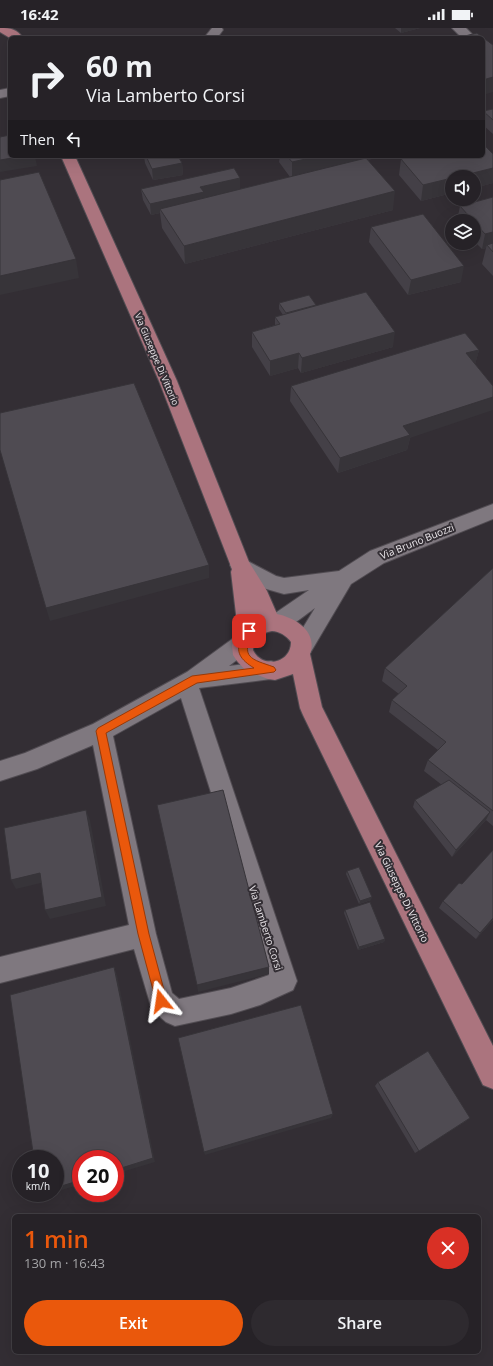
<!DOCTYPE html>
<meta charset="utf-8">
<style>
body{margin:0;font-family:"Open Sans",sans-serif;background:#2e2a2f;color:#f1f3f6;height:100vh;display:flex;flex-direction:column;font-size:15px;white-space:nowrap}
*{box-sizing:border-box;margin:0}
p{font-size:13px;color:#a4a4a7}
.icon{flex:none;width:22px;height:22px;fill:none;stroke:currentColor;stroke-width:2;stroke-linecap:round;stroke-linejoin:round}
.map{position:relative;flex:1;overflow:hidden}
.panel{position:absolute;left:12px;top:1186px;width:469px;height:140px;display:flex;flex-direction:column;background:#262227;border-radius:6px;box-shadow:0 4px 16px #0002,0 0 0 1px #423f44}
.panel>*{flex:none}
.top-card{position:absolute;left:8px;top:8px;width:477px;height:122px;border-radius:6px;box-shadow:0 4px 16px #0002,0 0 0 1px #423f44;background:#262227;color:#f1f3f6;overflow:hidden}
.fabs{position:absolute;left:445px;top:142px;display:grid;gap:8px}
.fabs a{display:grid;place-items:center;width:36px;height:36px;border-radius:50%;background:#262227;box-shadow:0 4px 16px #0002,0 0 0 1px #423f44;font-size:20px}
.speed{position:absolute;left:12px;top:1122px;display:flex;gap:8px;font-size:20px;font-weight:700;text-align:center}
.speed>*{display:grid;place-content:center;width:52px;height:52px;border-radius:50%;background:#262227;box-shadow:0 4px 16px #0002,0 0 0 1px #423f44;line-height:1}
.speed small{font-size:10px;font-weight:400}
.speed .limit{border:6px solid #d22;background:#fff;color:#111}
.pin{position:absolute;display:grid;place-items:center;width:34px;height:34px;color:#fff;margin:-17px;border-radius:8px;box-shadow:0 2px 6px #0006}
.me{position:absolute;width:44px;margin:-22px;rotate:345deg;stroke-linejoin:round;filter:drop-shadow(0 0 3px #0008)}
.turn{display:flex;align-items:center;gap:14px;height:84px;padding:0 12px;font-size:18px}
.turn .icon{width:52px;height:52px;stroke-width:2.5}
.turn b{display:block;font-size:28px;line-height:34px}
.then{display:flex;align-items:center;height:38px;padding:0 12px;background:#0003;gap:8px;font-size:15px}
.round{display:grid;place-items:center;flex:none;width:42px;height:42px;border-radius:21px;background:#2e2a2f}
.summary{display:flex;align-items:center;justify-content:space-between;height:68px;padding:0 12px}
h1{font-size:24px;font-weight:600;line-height:30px;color:#ea580c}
.cta{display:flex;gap:8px;margin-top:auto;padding:8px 12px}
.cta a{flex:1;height:46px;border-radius:24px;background:#ea580c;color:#fff;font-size:16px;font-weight:600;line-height:46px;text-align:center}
.cta a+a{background:#2e2a2f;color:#f1f3f6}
.status{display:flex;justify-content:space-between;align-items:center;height:28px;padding:0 20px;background:#262227;direction:ltr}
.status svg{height:11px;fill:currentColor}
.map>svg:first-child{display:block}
</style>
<div class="status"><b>16:42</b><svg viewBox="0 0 49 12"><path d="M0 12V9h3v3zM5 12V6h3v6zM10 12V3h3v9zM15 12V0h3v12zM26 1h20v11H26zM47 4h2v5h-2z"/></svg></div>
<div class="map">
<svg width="493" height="1338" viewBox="0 0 493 1338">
<rect width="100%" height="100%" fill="#332e34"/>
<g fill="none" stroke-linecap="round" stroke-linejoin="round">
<g stroke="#514c52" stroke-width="2">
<g id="minor">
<path d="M212,0H222L223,2L217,10H204Z"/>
<path d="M452,0H466L476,10H462Z"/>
<path d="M10,60V68L0,70V62Z"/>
<path d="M493,476V491L384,535L351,556L309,627L301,630L293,627L290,621L315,580C302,589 286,605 271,600L268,594L271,588L309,562L284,566L263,560L233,543L230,537L233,531L240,529L276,548L284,550L339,543L370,523Z"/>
<path d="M243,606L251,609L254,615L251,621L229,638L271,633L279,636L282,642L279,648L271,651L199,660L297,953L293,962L260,977L231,986L175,998L166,994L152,982L134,921L0,955V929L129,897L93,717L37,741L0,753V733L25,725L93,696L187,644L235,609ZM181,670L269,947L231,960L179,971L172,965L156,906L113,708Z"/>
</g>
</g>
<g stroke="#514c52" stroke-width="2">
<g id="major">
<path d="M0,0C11,0 17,1 23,10H10L0,4Z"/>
<path d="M61,128H75L177,353L249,534L267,563L277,586C296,590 318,604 310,626L322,679L493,1018V1061L483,1057L303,687L300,680L293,646L275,652L268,651L245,642L237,633L233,627L232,617L238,603L231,544L232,541L159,353ZM272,603C279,603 287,608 291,614C291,636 262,641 253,622C254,610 261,605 272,603Z"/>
</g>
</g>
<use href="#minor" fill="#7f787f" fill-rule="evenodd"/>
<use href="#major" fill="#ab747e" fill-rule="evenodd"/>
</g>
<g fill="#444047">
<path d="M395,0H420L401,5Z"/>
<path d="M493,81V106L483,97V83Z"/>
<path d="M483,116L493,126V155L474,160V149H452V165L421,173L399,147L401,131L415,128H483Z"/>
<path d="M144,128H178L182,135L183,147L153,152L145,135Z"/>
<path d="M280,128H383L368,132L393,182L185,236L162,200L160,185L151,187L143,172L141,161L240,150V161L290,149L279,134Z"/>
<path d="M493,169V248L482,236L486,220L482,221L474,213V193H457L460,178Z"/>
<path d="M371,199L461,254L408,267L369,214Z"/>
<path d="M279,275L316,277L393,319L301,345L298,340L270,348L252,319V304L275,297V289L283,287L279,281Z"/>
<path d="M479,322L475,336L410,410L407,422L338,445L290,373L291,358Z"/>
<path d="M493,540V798L486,792L452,829L413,779L415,772L442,757L424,743L428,732L438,722L389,684L392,672L399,666L382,653L385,640Z"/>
<path d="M347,843L371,872L359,876L346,846Z"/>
<path d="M462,856L493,892L476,911L439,880L443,873Z"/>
<path d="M345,882L385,911L384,914L358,922L344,885Z"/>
<path d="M378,1054L466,1093L415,1125L375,1058Z"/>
</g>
<g fill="#373439">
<path d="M401,0H420L401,5Z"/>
<path d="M493,49V64L483,67V52Z"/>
<path d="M25,128H35L37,138L0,144V132Z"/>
<path d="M319,128H383L292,150V134Z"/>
<path d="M182,135L183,147L153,152L152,141Z"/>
<path d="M493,140V155L474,160V149H457Z"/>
<path d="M240,150V162L204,170V175L160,181V185L151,187L150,176L200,159Z"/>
<path d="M452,150V165L421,173L423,157Z"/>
<path d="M395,163L393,182L185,236L184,218Z"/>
<path d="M493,204V218L487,217L486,220L482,221L485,206Z"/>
<path d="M76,231L79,250L0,267V248Z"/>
<path d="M464,238L461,254L408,267L411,252Z"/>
<path d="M395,304L393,319L301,345L302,330Z"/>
<path d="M479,322L475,337L466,325Z"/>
<path d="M299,325L298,340L270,348V333Z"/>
<path d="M493,369V382L410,410L407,422L338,445L340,430L403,398Z"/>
<path d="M209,537V550L50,593L46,580Z"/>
<path d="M86,782L90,792L106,878L50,891L45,882Z"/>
<path d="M490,784L486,792L452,829L456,822Z"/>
<path d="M40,845L45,854L16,861L11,852Z"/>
<path d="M372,869L371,872L359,876L360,873Z"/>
<path d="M493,890V892L476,911L480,905Z"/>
<path d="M385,911L384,914L358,922L359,919Z"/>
<path d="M114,939L117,947L155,1134L115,1146Z"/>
<path d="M269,939V946L198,964L197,957Z"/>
<path d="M333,1086L331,1090L205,1127L204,1124Z"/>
<path d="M81,1152V1156L55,1164V1160Z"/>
<path d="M40,1165H50L44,1167Z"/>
</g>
<g fill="#4f4b52" stroke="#373439">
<path d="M477,5L493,17V49L483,52V10H457Z"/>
<path d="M493,81V92L483,83Z"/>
<path d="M10,107V128H25L0,132V109Z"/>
<path d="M483,116L493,126V140L457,149H452V150L423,157L401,131L415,128H483Z"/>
<path d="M146,128H178L182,135L152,141Z"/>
<path d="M287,128H319L292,134Z"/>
<path d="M366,130L395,163L184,218L160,181Z"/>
<path d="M234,140L240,150L200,159L204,164L150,176L141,161Z"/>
<path d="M39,144L76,231L0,248V152Z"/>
<path d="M493,169V204L485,206L460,178Z"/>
<path d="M423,186L464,238L411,252L371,199Z"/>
<path d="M493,215V224L487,217Z"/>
<path d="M366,264L395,304L302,330L299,325L270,333L252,304L280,296L275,289Z"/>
<path d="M309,267L316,277L286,285L279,275Z"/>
<path d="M465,305L479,322L466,325L493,358V369L403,398L410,407L340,430L291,358Z"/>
<path d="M134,355L209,537L46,580L0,422V385Z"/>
<path d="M493,540V783L428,732L446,714L392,672L407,658L385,640Z"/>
<path d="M449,752L490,784L456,822L415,772Z"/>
<path d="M223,762L269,939L197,957L157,777Z"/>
<path d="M86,782L102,869L45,882L40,845L11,852L4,800Z"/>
<path d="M493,822V890L480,905L443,873L459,855L462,856Z"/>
<path d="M359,839L372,869L360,873L347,843Z"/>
<path d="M370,874L385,911L359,919L345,882Z"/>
<path d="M114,939L153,1130L115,1142V1131H81V1152L55,1160V1131H34L10,967Z"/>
<path d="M301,977L333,1086L204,1124L178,1010Z"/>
<path d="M428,1023L470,1090L419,1123L378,1054Z"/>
</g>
<path fill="#ea580c" stroke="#983908" d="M249,599L253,603C240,630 251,631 274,639L276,642L274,644L197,655L106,705L149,906L167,973L165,977L161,979L157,977L156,973L138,906L96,703L98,700L192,648L254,640C241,632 234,624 242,609C244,605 245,601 249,599Z"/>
<g text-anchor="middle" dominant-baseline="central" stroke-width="4" stroke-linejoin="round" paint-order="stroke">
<g font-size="9" fill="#ebe7eb" stroke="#332e34">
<text transform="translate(157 331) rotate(67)">Via Giuseppe Di Vittorio</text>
</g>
<g font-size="10" fill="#ebe7eb" stroke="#332e34">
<text transform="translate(417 513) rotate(-22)">Via Bruno Buozzi</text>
<text transform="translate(402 864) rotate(64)">Via Giuseppe Di Vittorio</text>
<text transform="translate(266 900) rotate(72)">Via Lamberto Corsi</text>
</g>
</g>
</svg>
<div class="fabs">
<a><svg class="icon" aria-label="sound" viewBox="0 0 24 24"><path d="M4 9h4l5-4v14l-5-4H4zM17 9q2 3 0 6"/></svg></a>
<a><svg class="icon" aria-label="layers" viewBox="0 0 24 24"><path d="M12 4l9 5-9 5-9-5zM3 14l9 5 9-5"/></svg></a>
</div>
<div class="speed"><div>10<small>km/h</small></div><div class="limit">20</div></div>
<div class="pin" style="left:249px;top:603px;background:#d93025"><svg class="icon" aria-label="arrive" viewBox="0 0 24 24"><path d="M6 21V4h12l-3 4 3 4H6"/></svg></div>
<svg class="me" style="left:161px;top:973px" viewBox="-20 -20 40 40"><path d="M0-17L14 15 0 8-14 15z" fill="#ea580c" stroke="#fff" stroke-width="4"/></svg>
<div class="top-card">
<div class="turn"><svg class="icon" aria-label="right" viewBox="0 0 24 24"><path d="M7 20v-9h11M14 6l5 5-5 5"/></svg><div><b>60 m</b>Via Lamberto Corsi</div></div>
<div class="then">Then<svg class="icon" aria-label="left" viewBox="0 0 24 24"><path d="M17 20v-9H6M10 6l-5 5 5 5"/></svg></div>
</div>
<section class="panel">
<div class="summary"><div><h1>1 min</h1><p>130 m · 16:43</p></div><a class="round" style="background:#d93025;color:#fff"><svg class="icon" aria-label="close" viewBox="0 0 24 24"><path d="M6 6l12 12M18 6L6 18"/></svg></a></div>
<div class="cta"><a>Exit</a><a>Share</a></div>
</section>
</div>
